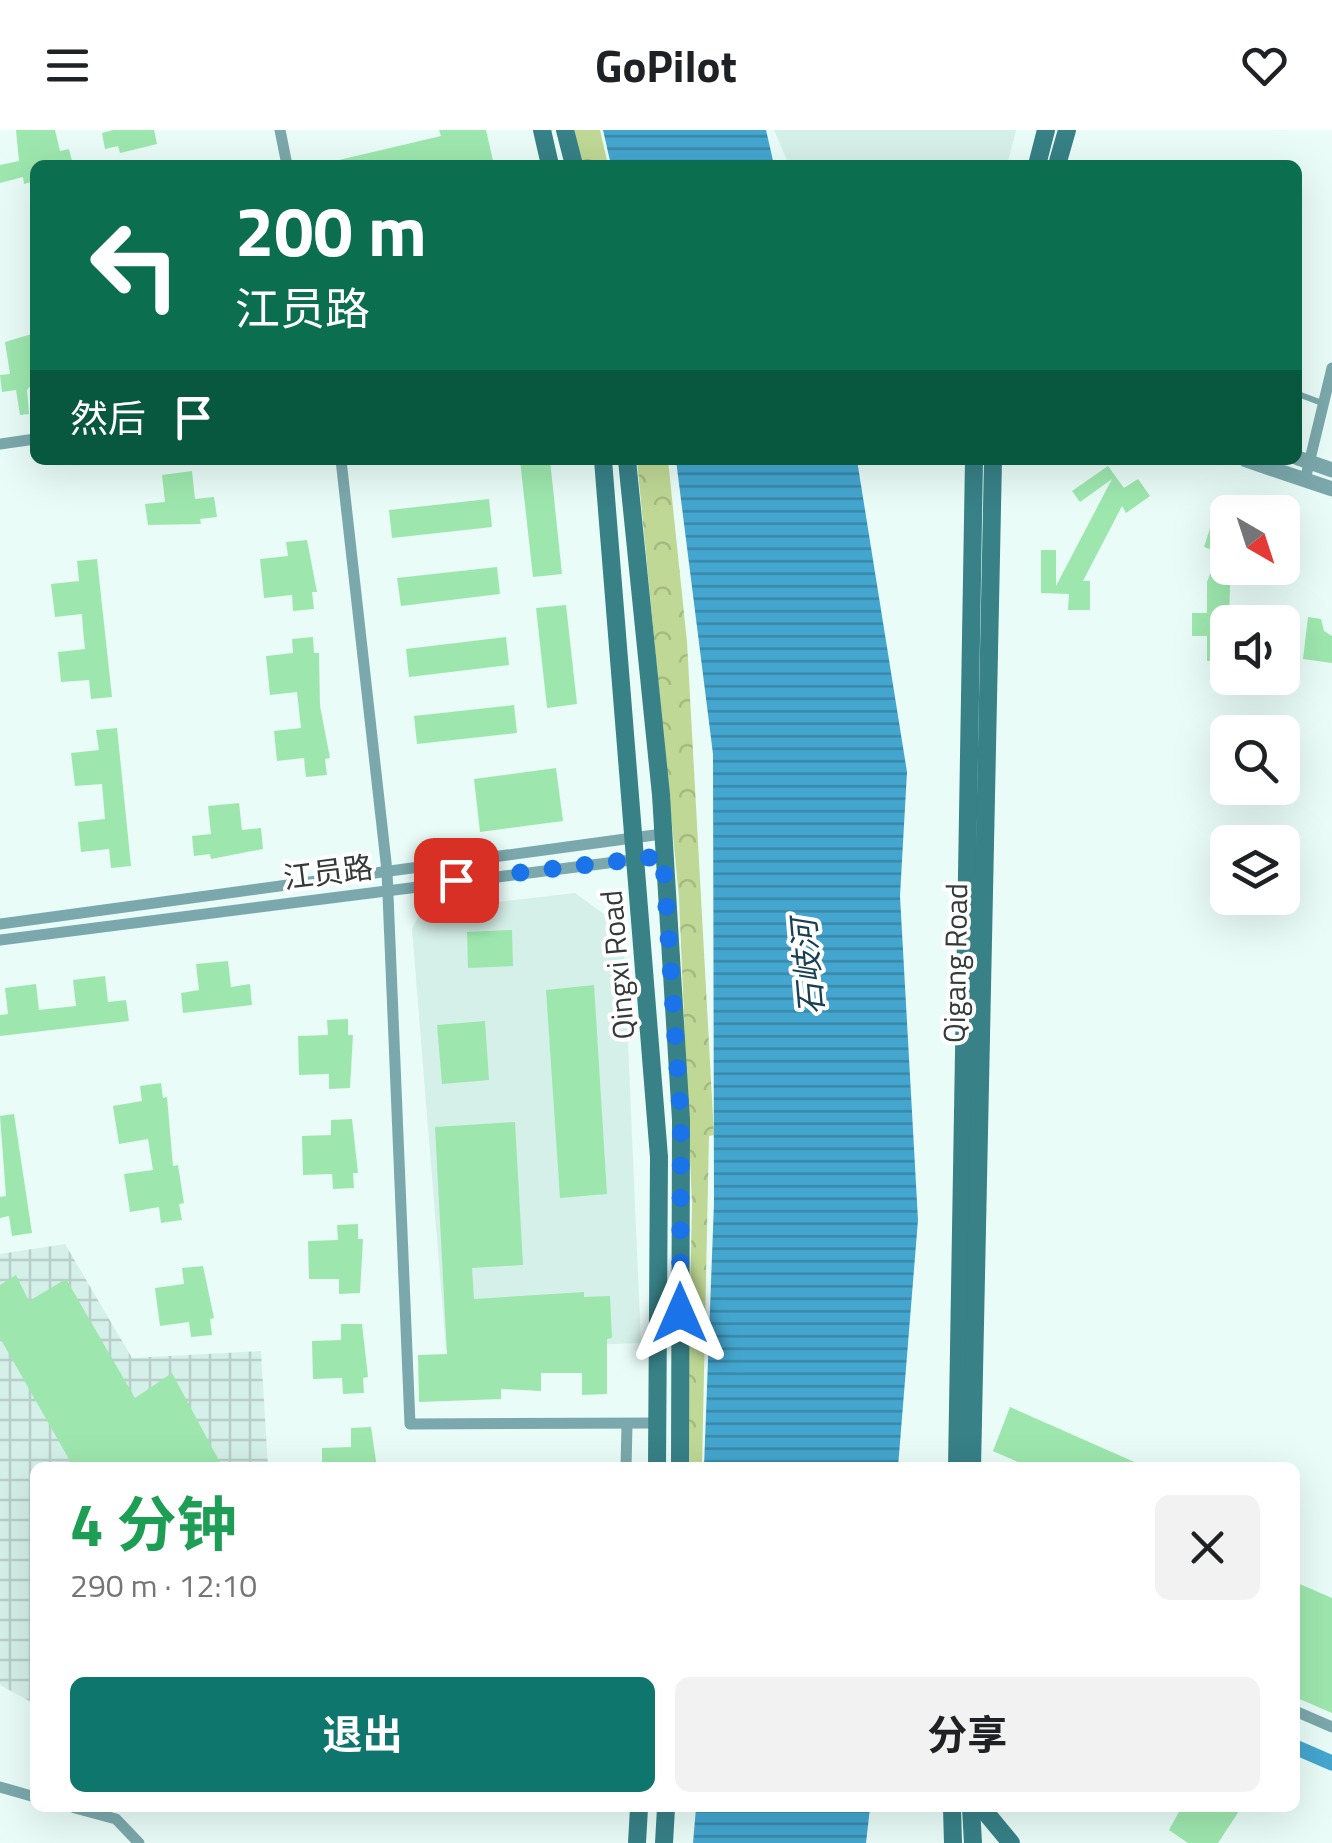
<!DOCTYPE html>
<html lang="zh">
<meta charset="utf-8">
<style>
body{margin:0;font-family:"Titillium Web","Noto Sans SC",sans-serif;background:#f2f2f2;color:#202124;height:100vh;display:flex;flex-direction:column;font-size:38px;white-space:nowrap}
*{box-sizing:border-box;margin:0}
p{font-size:32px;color:#757577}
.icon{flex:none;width:55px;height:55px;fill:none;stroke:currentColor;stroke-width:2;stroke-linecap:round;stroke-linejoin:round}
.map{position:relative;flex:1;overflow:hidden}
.drawer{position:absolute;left:30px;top:1332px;width:1270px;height:350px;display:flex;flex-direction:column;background:#fff;border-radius:15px;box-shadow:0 10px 40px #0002}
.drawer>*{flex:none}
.top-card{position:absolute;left:30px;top:30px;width:1272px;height:305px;border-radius:15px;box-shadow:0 10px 40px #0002;background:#0b6e4f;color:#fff;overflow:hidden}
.needle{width:65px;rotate:141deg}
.fabs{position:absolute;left:1210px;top:365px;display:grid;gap:20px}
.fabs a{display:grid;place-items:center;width:90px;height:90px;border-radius:15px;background:#fff;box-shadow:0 10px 40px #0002;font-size:50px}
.pin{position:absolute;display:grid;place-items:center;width:85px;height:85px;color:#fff;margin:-42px;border-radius:20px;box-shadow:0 5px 15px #0006}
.me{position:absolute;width:110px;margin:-55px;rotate:0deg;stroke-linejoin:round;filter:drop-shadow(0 0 8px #0008)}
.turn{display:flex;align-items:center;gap:35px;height:210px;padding:0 40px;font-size:45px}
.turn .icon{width:130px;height:130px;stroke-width:2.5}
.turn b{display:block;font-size:70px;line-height:85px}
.then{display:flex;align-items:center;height:95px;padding:0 40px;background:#0003;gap:20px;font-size:38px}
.round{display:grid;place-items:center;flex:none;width:105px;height:105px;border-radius:15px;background:#f2f2f2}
.head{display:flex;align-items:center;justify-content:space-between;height:170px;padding:0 40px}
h1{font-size:60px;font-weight:700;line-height:75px;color:#1e9e55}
.primary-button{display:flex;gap:20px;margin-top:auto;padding:20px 40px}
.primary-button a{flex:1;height:115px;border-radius:15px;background:#0f766e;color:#fff;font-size:40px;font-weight:700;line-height:115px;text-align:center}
.primary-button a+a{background:#f2f2f2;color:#202124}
header{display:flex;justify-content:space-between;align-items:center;height:130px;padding:0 40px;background:#fff;font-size:45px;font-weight:700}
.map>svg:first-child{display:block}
</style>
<header><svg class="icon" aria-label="menu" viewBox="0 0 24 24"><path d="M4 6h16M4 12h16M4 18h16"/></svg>GoPilot<svg class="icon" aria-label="heart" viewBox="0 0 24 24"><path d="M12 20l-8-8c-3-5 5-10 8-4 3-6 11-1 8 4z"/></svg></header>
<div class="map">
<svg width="1332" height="1713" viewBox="0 0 1332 1713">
<defs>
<pattern id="industrial-grid" width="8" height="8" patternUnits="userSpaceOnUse" patternTransform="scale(2.5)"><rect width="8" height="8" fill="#d5f0e8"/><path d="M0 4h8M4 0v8" fill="none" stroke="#b7cfc8"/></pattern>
<pattern id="park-crowns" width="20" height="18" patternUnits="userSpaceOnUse" patternTransform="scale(2.5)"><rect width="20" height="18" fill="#bfd895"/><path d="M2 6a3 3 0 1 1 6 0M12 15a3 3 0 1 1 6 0" fill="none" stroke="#a5ba81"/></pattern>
<pattern id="water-rules" width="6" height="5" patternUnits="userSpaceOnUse" patternTransform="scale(2.5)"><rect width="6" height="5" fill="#44a6cf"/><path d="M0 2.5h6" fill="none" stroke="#3988a9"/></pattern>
</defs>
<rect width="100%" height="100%" fill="#e9fcf7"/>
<g fill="#d5f0e8">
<path d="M774,0H1016L1007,35H789Z"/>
<path d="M575,763L623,798L641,1213L446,1220L412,799L421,781Z"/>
</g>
<path fill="url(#industrial-grid)" d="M65,1114L132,1228L261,1221L268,1337L35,1338V1574L0,1555V1124Z"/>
<g fill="url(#park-crowns)">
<path d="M574,0H600L608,35H582Z"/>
<path d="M637,330H668L687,512L714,1005L709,1006L702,1337H686L692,1075L679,768Z"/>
</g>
<g fill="url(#water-rules)">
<path d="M603,0H766L774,35H611Z"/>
<path d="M676,330H857L907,642L900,766L918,1090L898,1337H704L714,1073L713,624Z"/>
<path d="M696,1678H870L866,1713H693Z"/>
</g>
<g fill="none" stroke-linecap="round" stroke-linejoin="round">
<path stroke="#44a6cf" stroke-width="15" d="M1295,1617L1332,1633"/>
</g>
<g fill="#9de7ae">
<path d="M16,0H55L60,21L69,19L73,35H35V51L24,54L23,47L0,53V35L19,31Z"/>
<path d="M113,0H154L157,14L120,23L118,16L105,19L102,3Z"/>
<path d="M439,0H486L494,35H340L339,30L441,6Z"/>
<path d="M35,203V251L27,260L29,284L20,285L16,260L2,262L0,245L10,244L5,212Z"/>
<path d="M520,330H550L562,444L533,447Z"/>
<path d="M1108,336L1124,358L1138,349L1150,366L1126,383L1122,376L1083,451H1090V480H1068L1069,464L1041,463V420H1056V456L1112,349L1080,372L1072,361Z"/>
<path d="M192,341L195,369L214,367L217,387L200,389L201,394L148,395L145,374L165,372L162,345Z"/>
<path d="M489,369L492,397L392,408L389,380Z"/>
<path d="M1211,395L1228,399V438H1236L1230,455L1228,531H1207V506H1192V483H1207V452L1218,422L1204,417Z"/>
<path d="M307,410L317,462H312L314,479L293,481L292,465L264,468L260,429L288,426L286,412Z"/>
<path d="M97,429L112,567L91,569L89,550L61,552L58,522L85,519L83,500L82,484L55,487L51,454L79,451L77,431Z"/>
<path d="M497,437L500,464L401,476L397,448Z"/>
<path d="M566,475L577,574L547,578L536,478Z"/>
<path d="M1308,487L1321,489L1324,501L1332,506V533L1303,529Z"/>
<path d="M313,507L314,523H319L320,576L330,628L325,629L327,645L306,647L304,628L277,631L274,601L301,598L297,562L270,565L266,526L293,523L292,509Z"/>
<path d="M506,507L509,535L409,547L406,519Z"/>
<path d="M514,575L517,603L417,614L414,586Z"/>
<path d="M117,598L131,736L111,738L109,719L81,722L78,692L105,689L102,654L75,656L71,623L99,620L96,600Z"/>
<path d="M556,638L563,691L480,702L474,649Z"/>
<path d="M239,673L242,700L261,698L263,719L211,729L210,724L194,726L192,706L211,704L208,676Z"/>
<path d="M512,800L513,836L468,838L467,802Z"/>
<path d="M228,831L231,857L250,854L252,875L183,883L181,863L199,860L196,834Z"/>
<path d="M105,846L108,872L126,870L129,891L0,906V885L8,884L5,858L36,854L39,880L57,878L76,876L73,850Z"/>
<path d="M594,855L607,1064L560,1068L546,860Z"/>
<path d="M348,889V905H353L350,958L329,959V944L299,945L298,906L328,905L327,890Z"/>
<path d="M485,891L489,950L442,954L437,895Z"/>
<path d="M161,953L163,968L167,967L173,1036L178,1035L184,1073L179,1074L182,1090L161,1093L159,1077L130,1082L124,1044L153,1040L148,1009L119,1014L113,976L142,971L140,956Z"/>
<path d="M14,984L32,1103L12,1106L9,1086L0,1088V1067L6,1066L0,986Z"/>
<path d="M352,989L358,1043H353L354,1058L333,1059L332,1044L303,1045L302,1006L331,1005V990Z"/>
<path d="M515,992L523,1135L472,1138L474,1169L584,1162V1167L610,1166L612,1208L607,1209V1264L582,1265V1243H541V1261L501,1259V1269L419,1272L418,1225L447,1224L435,997Z"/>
<path d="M358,1094V1109H363L360,1163L339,1164V1149H309L308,1111L338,1110L337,1095Z"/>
<path d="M203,1136L214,1188L210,1189L212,1205L191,1207L189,1192L160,1196L155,1158L184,1154L182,1138Z"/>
<path d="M16,1145L29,1171L66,1149L135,1268L172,1243L223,1338H74L0,1208V1155Z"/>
<path d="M341,1194H362L368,1247L363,1248L364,1263L343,1264L342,1248L313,1249L312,1211L341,1210Z"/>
<path d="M1010,1277L1148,1338H1019L1020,1333L993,1321Z"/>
<path d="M371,1297L377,1338H322V1318L351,1317V1298Z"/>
<path d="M1295,1452L1332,1468V1583L1295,1567Z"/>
<path d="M1181,1678H1241L1218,1713H1188L1169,1700Z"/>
</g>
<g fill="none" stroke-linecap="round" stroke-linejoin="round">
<path stroke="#7ba8ac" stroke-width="6" d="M1298,264L1322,273"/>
<g stroke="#7ba8ac" stroke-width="11">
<path d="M280,0L287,35"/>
<path d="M0,314L35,309"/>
<path d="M341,330L387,741L410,1294L657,1293"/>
<path d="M1305,350L1332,238"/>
<path d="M0,794L662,704"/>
<path d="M0,810L663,726"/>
<path d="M626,1338L627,1294"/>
<path d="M1295,1581L1332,1597"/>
<path d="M0,1657L35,1667"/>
<path d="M75,1678L116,1689L139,1713"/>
</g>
<g stroke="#7ba8ac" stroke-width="15">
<path d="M1298,328L1332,340"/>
<path d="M1246,330L1332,359"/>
</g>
<g stroke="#378187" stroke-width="18">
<path d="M542,0L550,35"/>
<path d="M565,0L574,35"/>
<path d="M1037,35L1046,0"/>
<path d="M1057,35L1067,0"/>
<path d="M603,330L659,1027L657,1338"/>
<path d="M627,330L661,665L681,990L680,1338"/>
<path d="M957,1338L974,330"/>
<path d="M972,1338L993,330"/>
<path d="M952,1678L953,1713"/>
<path d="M971,1678L973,1713"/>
<path d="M982,1678L1011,1713"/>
<path d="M637,1713L639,1678"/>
<path d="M664,1713L666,1678"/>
</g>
</g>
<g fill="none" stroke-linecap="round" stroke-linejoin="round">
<path stroke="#1a73e8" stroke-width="18" stroke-dasharray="0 32.4" d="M456,750L663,726L681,990L680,1183"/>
</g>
<g text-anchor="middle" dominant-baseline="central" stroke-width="8" stroke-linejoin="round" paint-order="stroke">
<g font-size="30" fill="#333a38" stroke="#fff">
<text transform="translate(328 742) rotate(-7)">江员路</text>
<text transform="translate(955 833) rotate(-89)">Qigang Road</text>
<text transform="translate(617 835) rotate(-95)">Qingxi Road</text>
</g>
<g font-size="32" font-style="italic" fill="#174153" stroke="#fff">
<text transform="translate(807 837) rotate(-95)">石岐河</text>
</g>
</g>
</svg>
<div class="fabs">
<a><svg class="needle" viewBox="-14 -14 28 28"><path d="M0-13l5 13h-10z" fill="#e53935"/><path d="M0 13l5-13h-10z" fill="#757577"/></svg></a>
<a><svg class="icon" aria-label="sound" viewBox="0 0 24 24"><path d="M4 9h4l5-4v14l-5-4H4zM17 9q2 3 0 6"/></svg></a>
<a><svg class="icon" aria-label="search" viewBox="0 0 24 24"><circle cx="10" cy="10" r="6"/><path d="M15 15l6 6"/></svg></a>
<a><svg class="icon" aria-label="layers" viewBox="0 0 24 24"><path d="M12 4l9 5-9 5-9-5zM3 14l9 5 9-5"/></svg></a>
</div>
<div class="pin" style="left:456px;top:750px;background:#d93025"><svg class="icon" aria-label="arrive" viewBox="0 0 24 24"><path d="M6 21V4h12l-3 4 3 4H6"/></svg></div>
<svg class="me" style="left:680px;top:1183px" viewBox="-20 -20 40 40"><path d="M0-17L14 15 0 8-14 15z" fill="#1a73e8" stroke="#fff" stroke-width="4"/></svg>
<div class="top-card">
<div class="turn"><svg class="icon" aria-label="left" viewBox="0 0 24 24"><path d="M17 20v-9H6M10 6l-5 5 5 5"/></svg><div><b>200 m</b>江员路</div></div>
<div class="then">然后<svg class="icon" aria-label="arrive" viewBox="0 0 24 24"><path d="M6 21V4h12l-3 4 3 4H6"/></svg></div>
</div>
<section class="drawer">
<div class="head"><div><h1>4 分钟</h1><p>290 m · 12:10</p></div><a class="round"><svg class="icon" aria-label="close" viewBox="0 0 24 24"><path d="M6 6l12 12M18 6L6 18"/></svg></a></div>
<div class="primary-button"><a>退出</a><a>分享</a></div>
</section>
</div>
